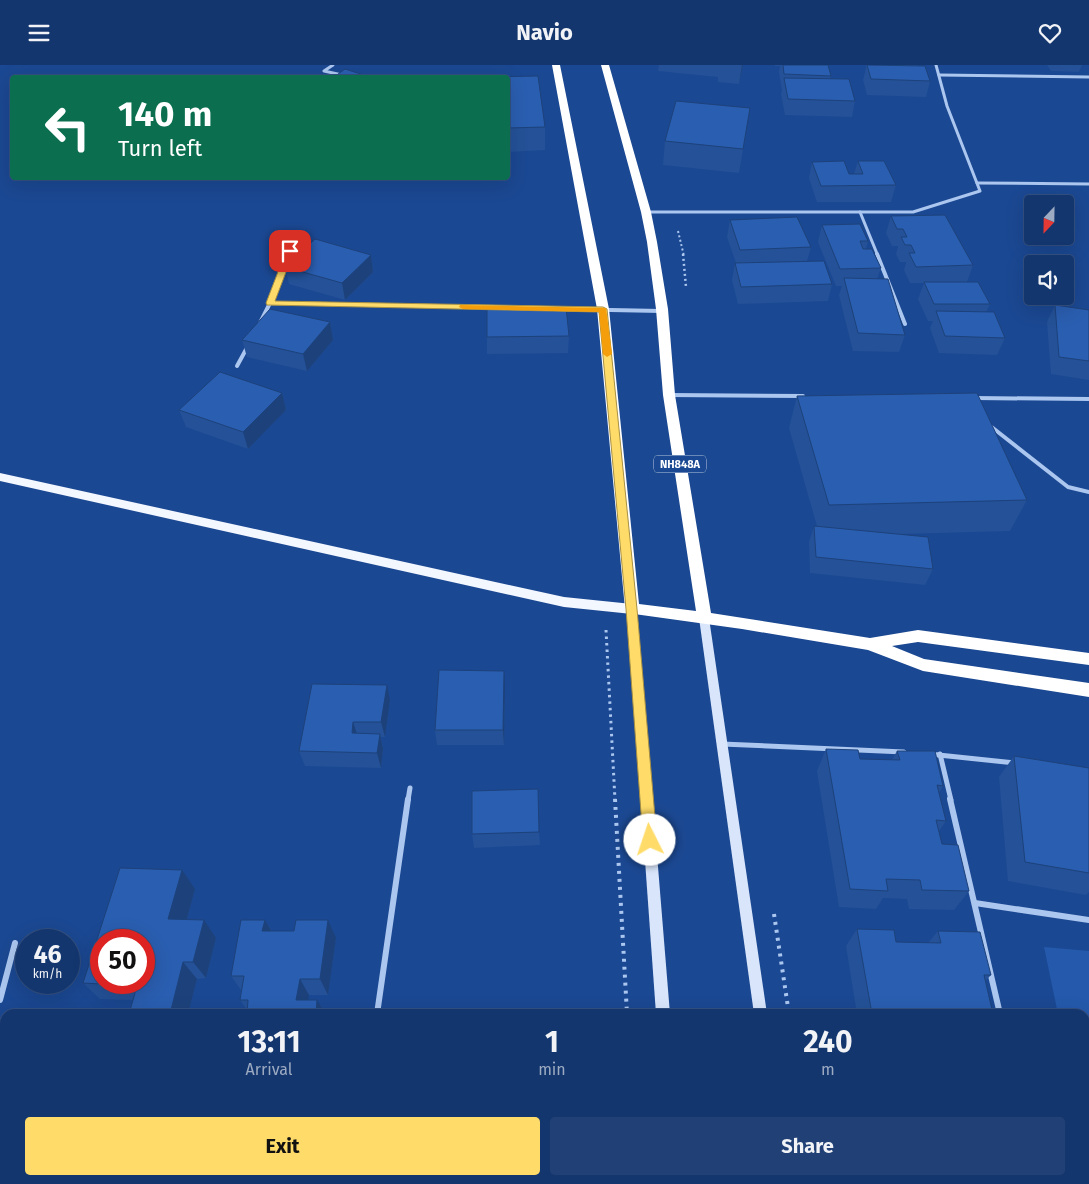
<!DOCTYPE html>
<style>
body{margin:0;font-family:"Fira Sans",sans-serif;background:#214176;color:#f1f3f6;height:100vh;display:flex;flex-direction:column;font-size:19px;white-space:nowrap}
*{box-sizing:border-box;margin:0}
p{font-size:16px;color:#9dabc2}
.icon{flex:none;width:28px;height:28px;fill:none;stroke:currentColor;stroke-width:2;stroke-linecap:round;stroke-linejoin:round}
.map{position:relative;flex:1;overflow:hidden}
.drawer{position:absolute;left:0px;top:944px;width:1090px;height:176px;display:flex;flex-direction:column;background:#14366e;border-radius:15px 15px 0 0;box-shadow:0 5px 20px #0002,0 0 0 1px #335081}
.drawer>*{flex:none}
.top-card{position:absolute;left:10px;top:10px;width:500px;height:105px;border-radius:5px;box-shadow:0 5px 20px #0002,0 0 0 1px #335081;background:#0b6e4f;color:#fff;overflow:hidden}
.needle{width:32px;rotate:202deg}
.controls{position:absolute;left:1024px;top:130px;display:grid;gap:10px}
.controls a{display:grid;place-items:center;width:50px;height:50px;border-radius:5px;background:#14366e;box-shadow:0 5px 20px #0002,0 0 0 1px #335081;font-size:25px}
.speed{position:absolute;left:15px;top:864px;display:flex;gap:10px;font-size:25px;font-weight:700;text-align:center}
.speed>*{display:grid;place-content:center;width:65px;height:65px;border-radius:50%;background:#14366e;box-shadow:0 5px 20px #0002,0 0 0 1px #335081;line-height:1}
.speed small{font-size:12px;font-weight:400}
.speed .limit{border:8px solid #d22;background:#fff;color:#111}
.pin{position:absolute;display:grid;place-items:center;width:42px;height:42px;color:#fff;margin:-21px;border-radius:10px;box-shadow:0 2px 8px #0006}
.me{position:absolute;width:55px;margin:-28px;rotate:356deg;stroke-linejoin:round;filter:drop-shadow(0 0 4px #0008)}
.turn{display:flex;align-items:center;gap:18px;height:105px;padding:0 25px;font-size:22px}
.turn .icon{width:65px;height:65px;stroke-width:2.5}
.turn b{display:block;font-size:35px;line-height:42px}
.eta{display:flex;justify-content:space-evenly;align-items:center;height:85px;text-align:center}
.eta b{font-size:30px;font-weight:700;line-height:35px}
.action{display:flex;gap:10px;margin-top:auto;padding:10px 25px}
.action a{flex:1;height:58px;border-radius:5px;background:#ffdc69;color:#111;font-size:20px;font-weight:700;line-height:58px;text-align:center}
.action a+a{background:#214176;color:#f1f3f6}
header{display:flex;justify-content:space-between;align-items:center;height:65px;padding:0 25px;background:#14366e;font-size:22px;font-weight:700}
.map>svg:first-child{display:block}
</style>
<header><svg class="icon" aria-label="menu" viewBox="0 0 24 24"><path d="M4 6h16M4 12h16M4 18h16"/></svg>Navio<svg class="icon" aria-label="heart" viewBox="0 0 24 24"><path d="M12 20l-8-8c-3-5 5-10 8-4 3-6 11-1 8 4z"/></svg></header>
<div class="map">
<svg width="1089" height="1119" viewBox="0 0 1089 1119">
<rect width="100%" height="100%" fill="#1b4892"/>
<path fill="#2459ab" d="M1044,882L1089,886V1092L1085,1074V949H1058Z"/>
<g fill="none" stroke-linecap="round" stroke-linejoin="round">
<path stroke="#abc6ef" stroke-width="2" stroke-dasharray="2 2.5" stroke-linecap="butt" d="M678,166L684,191"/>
<path stroke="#abc6ef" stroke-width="2.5" stroke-dasharray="2 3" stroke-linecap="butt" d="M683,189L686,222"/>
<path stroke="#abc6ef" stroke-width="3" stroke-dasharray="2.5 4" stroke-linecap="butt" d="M606,565L615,735"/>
<g stroke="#abc6ef" stroke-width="4" stroke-dasharray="3 5" stroke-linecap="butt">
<path d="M615,734L627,949"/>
<path d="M774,849L789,949"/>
<path d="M637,1115V1119"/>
<path d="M814,1115L815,1119"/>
</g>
<g stroke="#abc6ef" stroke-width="3">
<path d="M333,0L324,6L351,12"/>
<path d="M939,10L1089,12"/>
<path d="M977,118L1089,119"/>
<path d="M646,147H913L980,126L947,41L936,0"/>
<path d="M860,147L878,191"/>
<path d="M288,191L290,186"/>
</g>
<g stroke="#abc6ef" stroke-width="4">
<path d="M877,189L905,259"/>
<path d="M270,238L289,189"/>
<path d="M560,244L661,246"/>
<path d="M260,258L270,238L536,243"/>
<path d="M237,301L249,279"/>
<path d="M669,330L803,331"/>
<path d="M974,333L1089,334"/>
<path d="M989,360L1068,422L1089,427"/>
</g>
<g stroke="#abc6ef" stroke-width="5">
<path d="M722,679L904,687"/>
<path d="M929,689L1015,698"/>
<path d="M940,689L951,735"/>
<path d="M408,735L410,723"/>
</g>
<g stroke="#abc6ef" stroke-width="6">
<path d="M950,734L1000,949"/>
<path d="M975,838L1089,855"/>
<path d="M0,935L15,878"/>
<path d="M377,949L408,734"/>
<path d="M352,1115V1119"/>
</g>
<g fill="#d8e5fb" fill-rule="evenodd">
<path d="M632,540L635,541L637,544L670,949H656L627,544L629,541Z"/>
<path d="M704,549L708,550L709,553L767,949H754L699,553L700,550Z"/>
<path d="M669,1115H683L684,1119H670Z"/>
<path d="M778,1115H792L793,1119H779Z"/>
</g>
<path fill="#f3f7ff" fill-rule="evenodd" d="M0,408L564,532L632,539L636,541L638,544L636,547L632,549L564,542L0,416Z"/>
<path fill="#fff" fill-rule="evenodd" d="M552,0H560L609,244L639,539L696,546L663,330L656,244L647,177L641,147L601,0H609L651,147L657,177L668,244L675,330L711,548L870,573L918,565L1089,588V600L918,577L892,581L924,594L1089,618V632L923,606L868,585L742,564L627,548L625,544L597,244Z"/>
</g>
<g fill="#245197">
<path d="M659,0H743L739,19L718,17V12L658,6Z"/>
<path d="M775,0H828L831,11L830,14L855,36L852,52L785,50L781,29L782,25L779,7L780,1H775Z"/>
<path d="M866,0H917V1L930,16L926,32L867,30L863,15L866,3Z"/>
<path d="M1047,0H1082L1079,7L1051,6Z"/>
<path d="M508,12L545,62V85L508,87Z"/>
<path d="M750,43L739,108L663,100L665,76Z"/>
<path d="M858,96L896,120L891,137H817L809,113L812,97L849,109H854Z"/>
<path d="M891,151L973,200L967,217L990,239L986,247L1005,273L997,290L939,288L930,263L933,256H928L918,234L924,218H910L904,205L906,198V197H900L896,189L898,182V181H892L886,168Z"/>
<path d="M730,155L811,182L807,196L832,219L828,236L738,239L732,215L735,198H736L727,172Z"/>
<path d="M822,160L868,176L866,184L881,203L877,214L905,270L899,287L853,286L839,230L842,221H836L818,177Z"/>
<path d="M371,190L373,207L345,235L289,219L285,202Z"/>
<path d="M1055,240L1089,245V315L1051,309L1047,257Z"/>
<path d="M330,257L333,275L307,306L247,292L242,275Z"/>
<path d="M569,271L568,288L487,289V272Z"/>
<path d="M282,328L286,345L248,384L186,362L179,345Z"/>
<path d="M797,331L1027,435L1010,466L900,469L933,504L925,520L810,508L809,477L814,461H817L789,363Z"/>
<path d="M505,621L504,680H437L435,665Z"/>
<path d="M390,635L385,672H381L383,684L381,703L305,701L299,686Z"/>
<path d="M826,684L860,694L892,695L897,686L943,721L939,728L946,756L939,766L942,779L969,826L954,845L909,844L907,834L883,833L876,844L839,842L817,706Z"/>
<path d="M1014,691L1089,703V827L1086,830L1008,816L999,712Z"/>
<path d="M539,767L540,780L474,783L472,769Z"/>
<path d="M195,824L187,854L216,873L206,913L197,914L188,949H129L133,935L100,934L83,918Z"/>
<path d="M265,855L272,866L336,873L328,930H309L247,945L240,935L241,925L231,911Z"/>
<path d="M857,864L896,877L928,878L938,866L991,910L985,916L993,949H857L846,881Z"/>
<path d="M916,1115H1061L1063,1119H917Z"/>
</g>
<g fill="#1d427b">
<path d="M742,0H743L739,19Z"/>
<path d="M371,190L373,207L345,235L342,218Z"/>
<path d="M330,257L333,275L307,306L303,289Z"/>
<path d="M282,328L286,345L248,384L243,367Z"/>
<path d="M504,606L505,621L504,680L503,665Z"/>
<path d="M387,620L390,635L385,672L381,657Z"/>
<path d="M353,657L358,672L352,668Z"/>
<path d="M380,669L383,684L381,703L377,688Z"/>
<path d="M182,805L195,824L182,872L168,854Z"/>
<path d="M204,855L216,873L206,913L193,897Z"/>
<path d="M265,855L275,872L262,866Z"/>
<path d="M328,855L336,873L328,930L320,914Z"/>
<path d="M183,897L197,914L188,949H170Z"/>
<path d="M300,914L309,930L306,949L296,935Z"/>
<path d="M317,935L325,949H316Z"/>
</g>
<g fill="#2a5eb0" stroke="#1d427b" fill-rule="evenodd">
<path d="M783,0H828L831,11L784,9Z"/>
<path d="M867,0L925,1L930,16L871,14Z"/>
<path d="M345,4L370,12H334Z"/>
<path d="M538,11L545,62L508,63V12H489Z"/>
<path d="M784,13L849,14L855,36L788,34Z"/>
<path d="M676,36L750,43L743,84L665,76Z"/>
<path d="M844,96L849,109H863L858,96H884L896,120L821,121L812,97Z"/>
<path d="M945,150L973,200L916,202L909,188H915L911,180H905L901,172H907L903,164H897L891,151Z"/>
<path d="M797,152L811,182L740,185L730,155Z"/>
<path d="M860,159L868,176H860L863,184H872L881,203L840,204L822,160Z"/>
<path d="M315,174L371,190L342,218L285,202Z"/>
<path d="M824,196L832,219L741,222L735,198Z"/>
<path d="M844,213L888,214L905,270L858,268Z"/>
<path d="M924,217H978L990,239H934Z"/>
<path d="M1055,240L1089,245V296L1059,292Z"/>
<path d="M566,242L569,271L487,272V244Z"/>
<path d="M270,244L330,257L303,289L242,275Z"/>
<path d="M936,246L994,247L1005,273L945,271Z"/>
<path d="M220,307L282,328L243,367L179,345Z"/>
<path d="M977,328L1027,435L829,440L797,331Z"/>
<path d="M814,461L928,472L933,504L816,492Z"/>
<path d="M439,605L504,606L503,665H435Z"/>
<path d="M312,619L387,620L381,657H353L352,668L380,669L377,688L299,686Z"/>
<path d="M826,684L858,685L860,694L900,695L897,686H935L943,721L937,720L946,756L936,755L942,779L958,780L969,826L922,825L920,815L886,814L888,826L850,824Z"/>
<path d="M1014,691L1089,703V808L1025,797Z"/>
<path d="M538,724L539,767L472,769V726Z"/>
<path d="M120,803L182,805L168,854L204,855L193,897H183L170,949H129L137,921L83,918ZM101,875H144V918H101Z"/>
<path d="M241,855H265L262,866H294L296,855H328L320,914H300L296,935H317L316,949H247L248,935H240L244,911H231Z"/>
<path d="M857,864L894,865L896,877L941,878L938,866L980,867L991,910H984L993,949H872Z"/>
<path d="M934,1115H1061L1063,1119H935Z"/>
</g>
<path fill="#ffdc69" stroke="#a68f44" d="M290,183L294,186L275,236L603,242L607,244L637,544L657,775L655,780L650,782L645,780L643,775L626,544L599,247L267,240L266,238L286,186Z"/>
<path fill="#f59e0b" d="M460,240L606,243L612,289L607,292L603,289L599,247L463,244L459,242Z"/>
<g text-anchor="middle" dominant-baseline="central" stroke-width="5" stroke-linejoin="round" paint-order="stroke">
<rect fill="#1b4892" stroke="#bbc8de" stroke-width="1" x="654" y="390.5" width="52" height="17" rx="4"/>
<g font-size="11" font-weight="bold" fill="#fff">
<text x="680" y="399">NH848A</text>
</g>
</g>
</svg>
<div class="controls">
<a><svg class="needle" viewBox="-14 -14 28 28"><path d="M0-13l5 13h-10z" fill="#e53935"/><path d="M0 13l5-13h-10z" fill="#9dabc2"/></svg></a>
<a><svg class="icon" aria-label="sound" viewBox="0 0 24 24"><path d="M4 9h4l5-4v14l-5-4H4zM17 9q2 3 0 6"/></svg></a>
</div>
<div class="speed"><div>46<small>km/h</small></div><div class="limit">50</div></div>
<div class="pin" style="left:290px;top:186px;background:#d93025"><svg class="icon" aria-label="arrive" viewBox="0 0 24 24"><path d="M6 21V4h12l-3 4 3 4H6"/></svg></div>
<svg class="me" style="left:650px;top:775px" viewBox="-20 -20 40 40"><circle r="19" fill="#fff"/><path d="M0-13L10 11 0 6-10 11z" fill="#ffdc69"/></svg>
<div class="top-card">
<div class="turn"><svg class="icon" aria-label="left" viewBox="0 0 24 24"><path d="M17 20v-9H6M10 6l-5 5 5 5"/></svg><div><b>140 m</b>Turn left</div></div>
</div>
<section class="drawer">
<div class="eta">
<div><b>13:11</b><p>Arrival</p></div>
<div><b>1</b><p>min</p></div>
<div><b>240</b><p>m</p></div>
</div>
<div class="action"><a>Exit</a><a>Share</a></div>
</section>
</div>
